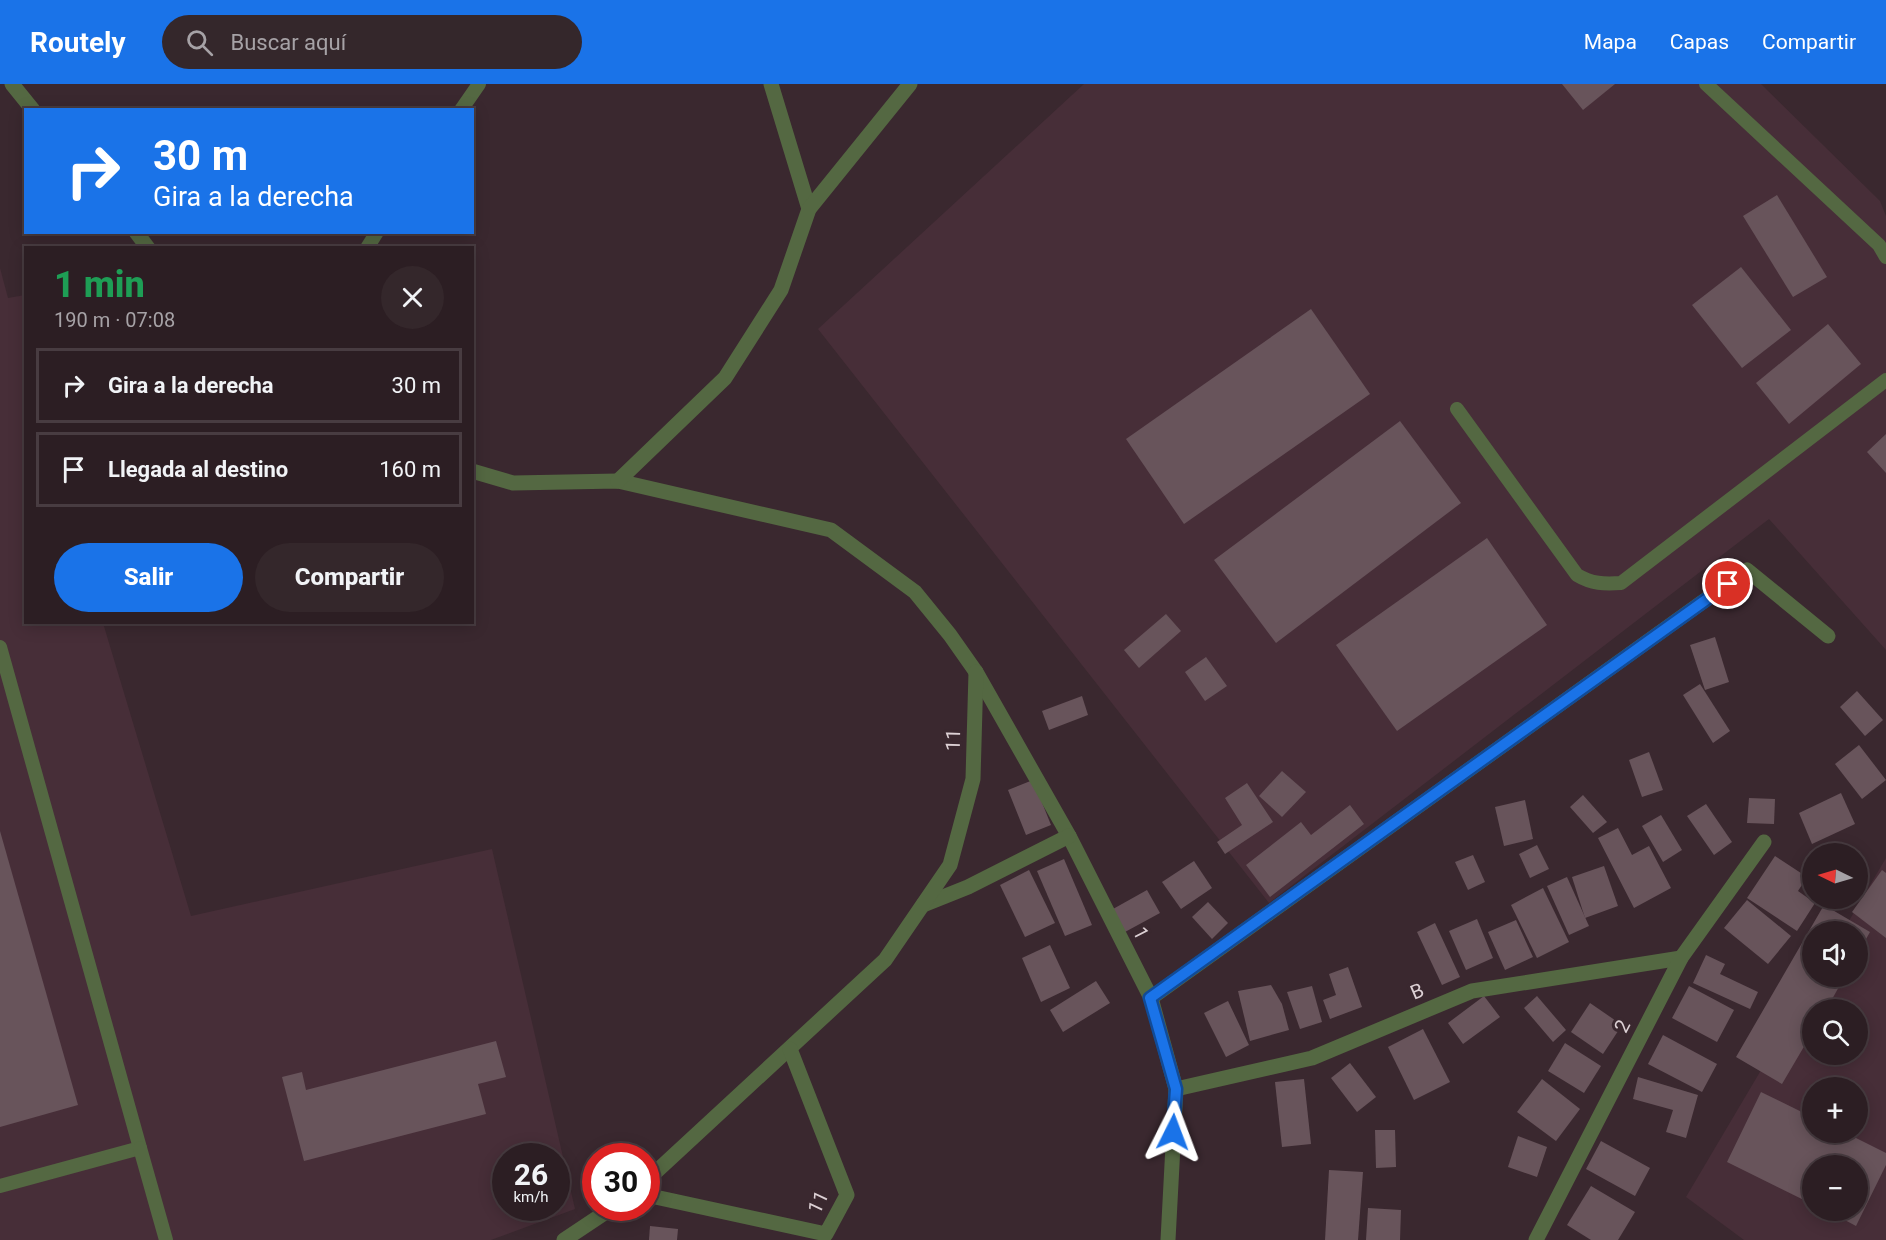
<!DOCTYPE html>
<html lang="es">
<meta charset="utf-8">
<style>
body{margin:0;font-family:Roboto,sans-serif;background:#34272b;color:#f1f3f6;height:100vh;display:flex;flex-direction:column;font-size:22px;white-space:nowrap}
*{box-sizing:border-box;margin:0}
p{font-size:20px;color:#a6a2a6}
.icon{flex:none;width:33px;height:33px;fill:none;stroke:currentColor;stroke-width:2;stroke-linecap:round;stroke-linejoin:round}
.map{position:relative;flex:1;overflow:hidden}
.panel{position:absolute;left:24px;top:162px;width:450px;height:378px;display:flex;flex-direction:column;background:#2c1e23;border-radius:0px;box-shadow:0 3px 15px #0003,0 0 0 2px #483c41}
.panel>*{flex:none}
.hud{position:absolute;left:24px;top:24px;width:450px;height:126px;border-radius:0px;box-shadow:0 3px 15px #0003,0 0 0 2px #483c41;background:#1a73e8;color:#fff;overflow:hidden}
.needle{width:39px;rotate:275deg}
.fabs{position:absolute;left:1802px;top:759px;display:grid;gap:12px}
.fabs a{display:grid;place-items:center;width:66px;height:66px;border-radius:50%;background:#2c1e23;box-shadow:0 3px 15px #0003,0 0 0 2px #483c41;font-size:30px}
.speed{position:absolute;left:492px;top:1059px;display:flex;gap:12px;font-size:30px;font-weight:700;text-align:center}
.speed>*{display:grid;place-content:center;width:78px;height:78px;border-radius:50%;background:#2c1e23;box-shadow:0 3px 15px #0003,0 0 0 2px #483c41;line-height:1}
.speed small{font-size:15px;font-weight:400}
.speed .limit{border:9px solid #d22;background:#fff;color:#111}
.pin{position:absolute;display:grid;place-items:center;width:51px;height:51px;color:#fff;margin:-26px;border:3px solid #fff;border-radius:50%;box-shadow:0 2px 6px #0007}
.me{position:absolute;width:66px;margin:-33px;rotate:3deg;stroke-linejoin:round;filter:drop-shadow(0 0 4px #0008)}
.turn{display:flex;align-items:center;gap:21px;height:126px;padding:0 30px;font-size:27px}
.turn .icon{width:78px;height:78px;stroke-width:2.5}
.turn b{display:block;font-size:42px;line-height:51px}
.round{display:grid;place-items:center;flex:none;width:63px;height:63px;border-radius:32px;background:#34272b}
.overview{display:flex;align-items:center;justify-content:space-between;height:102px;padding:0 30px}
h1{font-size:36px;font-weight:800;line-height:45px;color:#1e9e55}
.button{display:flex;gap:12px;margin-top:auto;padding:12px 30px}
.button a{flex:1;height:69px;border-radius:36px;background:#1a73e8;color:#fff;font-size:24px;font-weight:800;line-height:69px;text-align:center}
.button a+a{background:#34272b;color:#f1f3f6}
ul{padding:0;list-style:none}
li{display:flex;align-items:center;gap:18px;height:75px;margin:0 12px 9px;padding:0 18px;border:3px solid #483c41;border-radius:0px}
li div{flex:1}
li b{display:block;font-size:22px}
li em{font-style:normal}
header{display:flex;align-items:center;gap:36px;box-sizing:border-box;height:84px;padding:0 30px;background:#1a73e8;color:#fff}
header strong{font-size:28px}
nav{display:flex;gap:33px;margin-inline-start:auto;font-size:21px}
.search{width:420px;height:54px;background:#34272b;display:flex;align-items:center;gap:15px;box-sizing:border-box;padding:0 21px;border-radius:33px;color:#a6a2a6;font-size:22px}
.map>svg:first-child{display:block}
</style>
<header>
<strong>Routely</strong>
<div class="search"><svg class="icon" aria-label="search" viewBox="0 0 24 24"><circle cx="10" cy="10" r="6"/><path d="M15 15l6 6"/></svg>Buscar aquí</div>
<nav><a>Mapa</a><a>Capas</a><a>Compartir</a></nav>
</header>
<div class="map">
<svg width="1886" height="1156" viewBox="0 0 1886 1156">
<rect width="100%" height="100%" fill="#3a282f"/>
<g fill="#472e38" fill-rule="evenodd">
<path d="M1084,0H1761L1880,117L1886,132V566L1769,435L1269,819L818,245Z"/>
<path d="M0,184L8,214L25,211L26,538L103,539L191,832L492,765L575,1125L491,1156H0ZM506,1072H556V1124H506Z"/>
<path d="M1886,774V1156H1744L1686,1113L1816,893L1857,892V848L1843,847ZM1812,926H1857V970H1812ZM1812,1004H1857V1048H1812ZM1812,1082H1857V1126H1812Z"/>
</g>
<g fill="#68545b">
<path d="M1562,0H1615L1583,26Z"/>
<path d="M1777,111L1827,193L1793,213L1743,132Z"/>
<path d="M1741,183L1791,246L1742,284L1692,221Z"/>
<path d="M1311,225L1370,310L1184,440L1126,355Z"/>
<path d="M1828,240L1861,280L1789,340L1756,299Z"/>
<path d="M1400,337L1461,419L1276,559L1214,476Z"/>
<path d="M1886,350V389L1867,368Z"/>
<path d="M1487,454L1547,541L1397,647L1336,561Z"/>
<path d="M1166,530L1181,547L1139,584L1124,566Z"/>
<path d="M1715,553L1729,598L1705,606L1690,561Z"/>
<path d="M1206,573L1227,602L1205,617L1185,588Z"/>
<path d="M1700,600L1730,647L1713,659L1683,611Z"/>
<path d="M1857,607L1883,636L1865,652L1840,623Z"/>
<path d="M1082,612L1088,631L1049,646L1042,627Z"/>
<path d="M1859,661L1886,696L1862,715L1835,680Z"/>
<path d="M1649,668L1663,706L1642,713L1629,676Z"/>
<path d="M1282,687L1306,708L1282,733L1259,712Z"/>
<path d="M1033,696L1051,741L1026,751L1008,706Z"/>
<path d="M1247,699L1273,738L1225,770L1217,758L1242,741L1225,714Z"/>
<path d="M1841,709L1855,740L1812,760L1799,729Z"/>
<path d="M1583,711L1607,738L1593,749L1570,723Z"/>
<path d="M1749,714L1775,715L1774,740L1747,739Z"/>
<path d="M1525,716L1533,755L1504,762L1495,723Z"/>
<path d="M1706,720L1732,758L1714,771L1687,732Z"/>
<path d="M1350,721L1364,740L1270,813L1246,781L1301,738L1311,751Z"/>
<path d="M1661,731L1682,766L1663,778L1642,742Z"/>
<path d="M1618,744L1632,771L1649,762L1671,804L1634,824L1598,754Z"/>
<path d="M0,747L78,1021L0,1043Z"/>
<path d="M1537,761L1549,785L1530,794L1519,770Z"/>
<path d="M1473,771L1485,798L1468,806L1455,778Z"/>
<path d="M1775,772L1807,793L1798,807L1815,819L1797,847L1747,814Z"/>
<path d="M1064,775L1092,841L1065,852L1037,787Z"/>
<path d="M1194,777L1212,804L1181,825L1162,798Z"/>
<path d="M1604,782L1618,822L1585,834L1572,793Z"/>
<path d="M1029,786L1055,839L1025,853L1000,801Z"/>
<path d="M1882,786L1886,789V854L1852,828Z"/>
<path d="M1567,793L1589,842L1569,851L1547,802Z"/>
<path d="M1543,804L1569,858L1537,874L1511,821Z"/>
<path d="M1147,806L1160,829L1125,848L1113,825Z"/>
<path d="M1747,816L1791,852L1768,880L1724,844Z"/>
<path d="M1208,818L1228,839L1212,855L1192,833Z"/>
<path d="M1824,821L1870,848L1857,871V848H1812V892H1845L1826,926H1812V949L1782,1000L1736,973Z"/>
<path d="M1477,835L1493,874L1466,886L1449,847Z"/>
<path d="M1516,836L1533,873L1505,886L1488,848Z"/>
<path d="M1435,839L1460,893L1442,901L1417,848Z"/>
<path d="M1050,861L1070,904L1041,918L1022,874Z"/>
<path d="M1706,871L1725,880L1720,890L1758,908L1750,925L1693,899Z"/>
<path d="M1348,883L1362,923L1330,935L1323,916L1336,911L1329,890Z"/>
<path d="M1096,897L1110,919L1063,948L1050,926Z"/>
<path d="M1271,901L1282,920L1289,946L1250,957L1238,907Z"/>
<path d="M1312,902L1322,938L1300,945L1287,908Z"/>
<path d="M1689,902L1734,926L1717,958L1672,934Z"/>
<path d="M1484,912L1500,933L1463,960L1448,939Z"/>
<path d="M1537,912L1566,946L1553,958L1524,924Z"/>
<path d="M1228,917L1249,961L1226,973L1204,929Z"/>
<path d="M1590,919L1622,941L1603,970L1571,948Z"/>
<path d="M1423,945L1450,998L1414,1016L1388,963Z"/>
<path d="M1663,951L1717,980L1702,1008L1648,980Z"/>
<path d="M496,957L506,993L478,1000L486,1030L304,1077L282,993L302,988L306,1006Z"/>
<path d="M1565,959L1601,982L1584,1009L1548,987Z"/>
<path d="M1350,979L1376,1013L1357,1028L1331,994Z"/>
<path d="M1638,993L1698,1011L1686,1054L1666,1048L1673,1026L1633,1015Z"/>
<path d="M1304,995L1311,1060L1282,1063L1275,998Z"/>
<path d="M1542,995L1580,1025L1556,1057L1517,1028Z"/>
<path d="M1761,1008L1812,1033V1048H1844L1886,1069V1081L1856,1142L1826,1126H1857V1082H1812V1120L1727,1078Z"/>
<path d="M1375,1046H1395L1396,1083L1376,1084Z"/>
<path d="M1518,1052L1547,1063L1537,1093L1508,1083Z"/>
<path d="M1601,1057L1650,1084L1635,1112L1586,1085Z"/>
<path d="M1329,1086L1363,1088L1358,1156H1325Z"/>
<path d="M1591,1102L1635,1128L1618,1156H1591L1567,1141Z"/>
<path d="M1368,1124L1401,1126L1400,1156H1366Z"/>
<path d="M650,1142L678,1145L677,1156H649Z"/>
</g>
<g fill="none" stroke-linecap="round" stroke-linejoin="round">
<g stroke="#546842" stroke-width="14">
<path d="M1706,0L1879,161L1886,173"/>
<path d="M461,26L479,0"/>
<path d="M367,164L377,148"/>
<path d="M1457,325L1577,491C1592,500 1604,500 1621,499L1886,296"/>
<path d="M0,563L140,1064L0,1102"/>
<path d="M140,1064L166,1156"/>
</g>
<g stroke="#546842" stroke-width="15">
<path d="M12,0L33,26"/>
<path d="M771,0L809,125"/>
<path d="M136,148L148,164"/>
<path d="M472,387L513,399L618,397L831,446L915,508L950,551L976,588L1069,752L1151,914L1176,1005L1168,1156"/>
<path d="M618,397L725,294L781,206L809,125L910,0"/>
<path d="M923,821L968,803L1069,752"/>
<path d="M1151,914L1747,486L1828,552"/>
<path d="M1176,1005L1312,974L1472,907L1681,874"/>
<path d="M646,1097L885,876L950,781L973,695L976,588"/>
<path d="M646,1111L826,1150L847,1111L790,965"/>
<path d="M564,1156L612,1124"/>
<path d="M1536,1156L1681,874L1764,758"/>
</g>
</g>
<g fill="none" stroke-linecap="round" stroke-linejoin="round">
<g stroke="#114b97" stroke-width="15">
<path id="route" d="M1173,1048L1176,1005L1150,914L1728,500"/>
</g>
<use href="#route" stroke="#1a73e8" stroke-width="10"/>
</g>
<g text-anchor="middle" dominant-baseline="central" stroke-width="6" stroke-linejoin="round" paint-order="stroke">
<g font-size="20" fill="#ddd1d5" stroke="#3a282f">
<text transform="translate(953 656) rotate(-89)">11</text>
<text transform="translate(1141 849) rotate(63)">1</text>
<text transform="translate(1417 907) rotate(-23)">B</text>
<text transform="translate(1622 942) rotate(-63)">2</text>
<text transform="translate(818 1118) rotate(-65)">11</text>
</g>
</g>
</svg>
<div class="fabs">
<a><svg class="needle" viewBox="-14 -14 28 28"><path d="M0-13l5 13h-10z" fill="#e53935"/><path d="M0 13l5-13h-10z" fill="#a6a2a6"/></svg></a>
<a><svg class="icon" aria-label="sound" viewBox="0 0 24 24"><path d="M4 9h4l5-4v14l-5-4H4zM17 9q2 3 0 6"/></svg></a>
<a><svg class="icon" aria-label="search" viewBox="0 0 24 24"><circle cx="10" cy="10" r="6"/><path d="M15 15l6 6"/></svg></a>
<a>+</a>
<a>−</a>
</div>
<div class="speed"><div>26<small>km/h</small></div><div class="limit">30</div></div>
<div class="pin" style="left:1728px;top:500px;background:#d93025"><svg class="icon" aria-label="arrive" viewBox="0 0 24 24"><path d="M6 21V4h12l-3 4 3 4H6"/></svg></div>
<svg class="me" style="left:1173px;top:1048px" viewBox="-20 -20 40 40"><path d="M0-17L14 15 0 8-14 15z" fill="#1a73e8" stroke="#fff" stroke-width="4"/></svg>
<div class="hud">
<div class="turn"><svg class="icon" aria-label="right" viewBox="0 0 24 24"><path d="M7 20v-9h11M14 6l5 5-5 5"/></svg><div><b>30 m</b>Gira a la derecha</div></div>
</div>
<section class="panel">
<div class="overview"><div><h1>1 min</h1><p>190 m · 07:08</p></div><a class="round"><svg class="icon" aria-label="close" viewBox="0 0 24 24"><path d="M6 6l12 12M18 6L6 18"/></svg></a></div>
<ul>
<li><svg class="icon" aria-label="right" viewBox="0 0 24 24"><path d="M7 20v-9h11M14 6l5 5-5 5"/></svg><div><b>Gira a la derecha</b></div><em>30 m</em></li>
<li><svg class="icon" aria-label="arrive" viewBox="0 0 24 24"><path d="M6 21V4h12l-3 4 3 4H6"/></svg><div><b>Llegada al destino</b></div><em>160 m</em></li>
</ul>
<div class="button"><a>Salir</a><a>Compartir</a></div>
</section>
</div>
